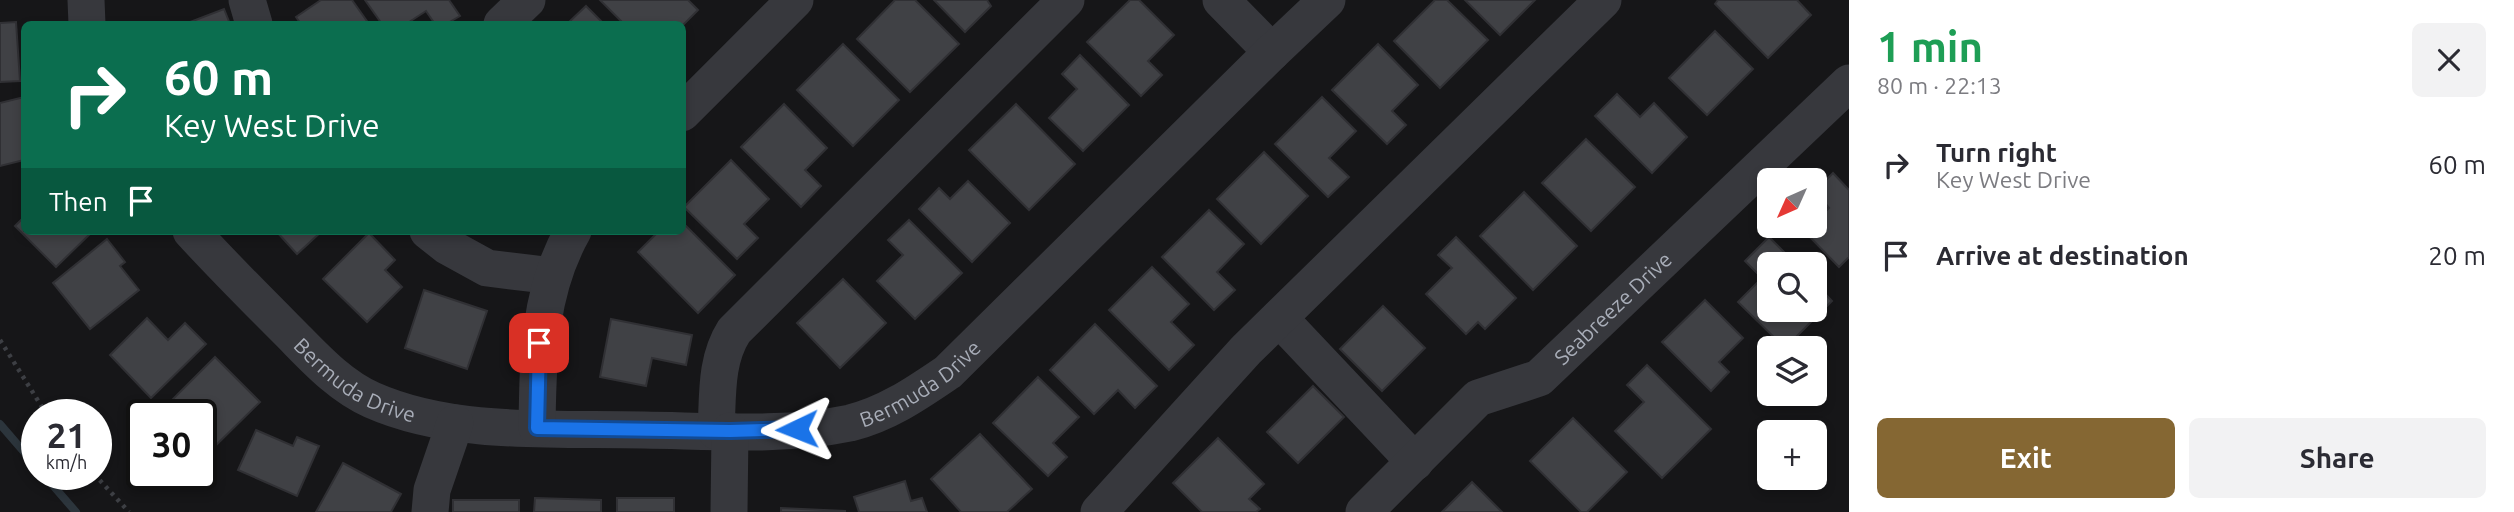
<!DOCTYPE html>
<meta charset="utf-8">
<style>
body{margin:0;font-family:Ubuntu,sans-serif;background:#f2f2f3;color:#2b2b33;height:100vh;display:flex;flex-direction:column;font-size:26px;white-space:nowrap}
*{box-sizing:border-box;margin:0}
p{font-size:23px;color:#7c7c81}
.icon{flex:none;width:38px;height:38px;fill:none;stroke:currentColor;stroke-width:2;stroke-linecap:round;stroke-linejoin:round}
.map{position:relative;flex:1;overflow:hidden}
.side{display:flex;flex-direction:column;background:#fff;width:665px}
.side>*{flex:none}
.banner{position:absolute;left:21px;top:21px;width:665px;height:214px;border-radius:10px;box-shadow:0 4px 10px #0003;background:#0b6e4f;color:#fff;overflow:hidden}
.needle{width:46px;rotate:225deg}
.controls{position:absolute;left:1757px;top:168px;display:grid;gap:14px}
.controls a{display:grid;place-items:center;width:70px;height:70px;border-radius:10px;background:#fff;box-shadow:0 4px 10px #0003;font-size:35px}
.speed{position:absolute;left:21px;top:399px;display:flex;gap:14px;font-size:35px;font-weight:700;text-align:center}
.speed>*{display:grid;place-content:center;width:91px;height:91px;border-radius:50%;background:#fff;box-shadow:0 4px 10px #0003;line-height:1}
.speed small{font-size:18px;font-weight:400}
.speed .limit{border:4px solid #111;border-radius:10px;background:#fff;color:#111}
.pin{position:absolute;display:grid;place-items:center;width:60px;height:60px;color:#fff;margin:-30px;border-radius:14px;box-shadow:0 4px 10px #0006}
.me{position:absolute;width:77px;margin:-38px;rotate:268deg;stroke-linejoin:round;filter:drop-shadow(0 0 5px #0008)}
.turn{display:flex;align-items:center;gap:24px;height:147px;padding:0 28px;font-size:32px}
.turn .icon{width:91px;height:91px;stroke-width:2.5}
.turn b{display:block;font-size:49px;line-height:60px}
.then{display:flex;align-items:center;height:66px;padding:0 28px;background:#0003;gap:14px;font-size:26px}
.round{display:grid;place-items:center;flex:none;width:74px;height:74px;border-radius:10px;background:#f2f2f3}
.summary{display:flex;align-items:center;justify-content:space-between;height:119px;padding:0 28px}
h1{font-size:42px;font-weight:600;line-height:52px;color:#1e9e55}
.action{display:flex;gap:14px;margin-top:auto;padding:14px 28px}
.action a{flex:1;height:80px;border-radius:10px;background:#856733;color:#fff;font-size:28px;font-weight:600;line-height:80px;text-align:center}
.action a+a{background:#f2f2f3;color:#2b2b33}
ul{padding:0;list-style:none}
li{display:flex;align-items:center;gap:21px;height:91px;padding:0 28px}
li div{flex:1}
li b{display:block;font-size:26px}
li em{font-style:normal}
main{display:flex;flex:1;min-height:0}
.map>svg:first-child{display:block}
</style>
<main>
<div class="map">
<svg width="1849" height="512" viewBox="0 0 1849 512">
<rect width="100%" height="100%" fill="#161618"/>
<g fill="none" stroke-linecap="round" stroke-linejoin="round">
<g stroke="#2c353c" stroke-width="8">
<path d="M0,424L37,467"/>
<path d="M43,474L76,512"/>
</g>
</g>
<g fill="#404145" stroke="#303034" stroke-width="2">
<path d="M321,0H352L369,24H301L296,17Z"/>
<path d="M365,0H449L460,16L446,24H435L426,11L406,24H382Z"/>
<path d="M600,0H688L698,10L682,26L624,24Z"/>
<path d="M895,0H915L959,44L910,92L857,39Z"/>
<path d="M934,0H987L991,6L965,32Z"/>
<path d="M1130,0H1139L1174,35L1148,61L1162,75L1141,96L1087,42Z"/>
<path d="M1435,0H1447L1488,40L1440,88L1394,41Z"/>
<path d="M1465,0H1535L1500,35Z"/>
<path d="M1718,0H1797L1811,15L1768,58L1715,4Z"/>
<path d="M586,6L604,24H567Z"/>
<path d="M224,9L230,24H185Z"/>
<path d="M16,22L20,81L0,82V23Z"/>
<path d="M1715,31L1753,69L1707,115L1669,78Z"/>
<path d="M843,44L899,100L853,146L797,90Z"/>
<path d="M1378,44L1418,85L1392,111L1406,125L1387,144L1332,90Z"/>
<path d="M1080,55L1129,105L1083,151L1049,118L1077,89L1062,74Z"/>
<path d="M1617,94L1640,117L1654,103L1687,137L1652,173L1595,116Z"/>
<path d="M24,97V160L0,166V103Z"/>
<path d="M1322,97L1356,131L1329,158L1349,177L1328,197L1275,144Z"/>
<path d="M784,104L827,148L805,170L821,186L801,207L741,147Z"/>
<path d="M1016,104L1075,164L1029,210L969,150Z"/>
<path d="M1586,139L1635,187L1591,231L1542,183Z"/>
<path d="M1264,152L1308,196L1261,244L1217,199Z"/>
<path d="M731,160L769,199L744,224L758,238L737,259L684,207Z"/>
<path d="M1833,173L1849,190V257L1839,267L1805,232L1811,226H1815V222L1829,208L1815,191Z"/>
<path d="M968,181L1010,223L972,262L919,209L939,188L950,199Z"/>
<path d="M1524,192L1577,246L1533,290L1480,236Z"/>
<path d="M1209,210L1244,244L1217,272L1235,290L1214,310L1162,257Z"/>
<path d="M24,217V231H93L56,267L15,226Z"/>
<path d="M909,220L962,273L915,319L877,281L903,255L888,240Z"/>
<path d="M682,222L735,275L698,313L638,252L659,231H682Z"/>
<path d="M276,231H322L297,254Z"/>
<path d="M369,233L395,260L385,270L402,287L367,322L323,279Z"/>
<path d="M1456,237L1516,298L1485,329L1478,322L1466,334L1426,294L1452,268L1438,255Z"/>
<path d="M1769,237L1796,264H1769V310H1815V283L1832,301L1785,348L1738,302L1762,278L1745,261Z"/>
<path d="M107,239L125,262L120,266L139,290L90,329L53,283Z"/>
<path d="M1152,267L1189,304L1171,322L1194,345L1169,370L1109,310Z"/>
<path d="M843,279L886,323L840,368L797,323Z"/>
<path d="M424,290L487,311L467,369L405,348Z"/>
<path d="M1705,300L1743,338L1719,362L1729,372L1711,391L1662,342Z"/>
<path d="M1383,306L1425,348L1382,391L1340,349Z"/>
<path d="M147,318L168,340L185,323L206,344L151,398L110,355Z"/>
<path d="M611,319L692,335L686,365L652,358L646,386L600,377Z"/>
<path d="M1095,324L1157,386L1135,408L1118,390L1094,414L1050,370Z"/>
<path d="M215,357L260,402L208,453L201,446V415H170L164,408Z"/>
<path d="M1647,365L1711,429L1662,478L1615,431L1644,402L1627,385Z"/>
<path d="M1038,377L1079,417L1053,443L1067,457L1048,476L993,423Z"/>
<path d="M1313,386L1344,417L1298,463L1267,432Z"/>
<path d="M1573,418L1627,472L1587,512H1581L1530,461Z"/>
<path d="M256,430L293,446L297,437L319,446L297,496L238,470Z"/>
<path d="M980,434L1032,489L1007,512H961L931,479Z"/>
<path d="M1218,438L1264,484L1249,499L1260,509L1256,512H1202L1173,483Z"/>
<path d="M343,463L401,494L391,512H316Z"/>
<path d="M905,481L911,501L922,498L927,512H859L854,497Z"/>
<path d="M1472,482L1502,512H1442Z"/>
<path d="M535,498L601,500V512H534Z"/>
<rect x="617" y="498" width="57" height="14"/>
<rect x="453" y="500" width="66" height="12"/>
<path d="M781,508L845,511V512H781Z"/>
</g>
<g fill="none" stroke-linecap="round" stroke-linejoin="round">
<g stroke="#3d3f44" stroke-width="4.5" stroke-dasharray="3.5 5" stroke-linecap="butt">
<path d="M0,340L47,415"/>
<path d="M94,474L129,512"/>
</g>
<g stroke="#37383d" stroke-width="37">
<path d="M86,0L87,24"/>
<path d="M247,0L254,24"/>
<path d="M1221,0L1272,52"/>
<path d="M502,24L527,0"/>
<path d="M682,113L795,0"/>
<path id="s1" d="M191,231C222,265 254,297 287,330C312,355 338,385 372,400C453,436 556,428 644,430C711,431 783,437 850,423C887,414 917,393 948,372L1272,52L1327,0"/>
<path d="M428,231L447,246L487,268L553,276"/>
<path d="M1279,318L1415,462"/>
<path d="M537,428C538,359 538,293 573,231"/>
<path d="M716,431C718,396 715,361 734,331L1066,0"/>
<path d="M430,512L432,490L455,423"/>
<path d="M729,512L730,431"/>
<path d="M1099,512L1246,350L1603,0"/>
<path id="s2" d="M1364,512L1478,398L1539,378L1849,83"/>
</g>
</g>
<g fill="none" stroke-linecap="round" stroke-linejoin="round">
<g stroke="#114b97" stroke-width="18">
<path id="route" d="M539,343L537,428L730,431L797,429"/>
</g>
<use href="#route" stroke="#1a73e8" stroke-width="12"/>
</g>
<g text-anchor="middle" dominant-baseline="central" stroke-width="5" stroke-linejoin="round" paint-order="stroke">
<g font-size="21" fill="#a8adb8" stroke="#111113">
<text stroke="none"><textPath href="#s2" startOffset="327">Seabreeze Drive</textPath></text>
<text stroke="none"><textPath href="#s1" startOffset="224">Bermuda Drive</textPath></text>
<text stroke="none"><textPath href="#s1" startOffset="812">Bermuda Drive</textPath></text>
</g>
</g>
</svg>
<div class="controls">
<a><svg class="needle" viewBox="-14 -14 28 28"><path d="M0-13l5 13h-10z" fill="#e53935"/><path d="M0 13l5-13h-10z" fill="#7c7c81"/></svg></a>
<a><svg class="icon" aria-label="search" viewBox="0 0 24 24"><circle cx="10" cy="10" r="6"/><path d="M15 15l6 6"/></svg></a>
<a><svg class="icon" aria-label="layers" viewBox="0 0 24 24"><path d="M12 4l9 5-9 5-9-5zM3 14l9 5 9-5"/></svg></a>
<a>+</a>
</div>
<div class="speed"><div>21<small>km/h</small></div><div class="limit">30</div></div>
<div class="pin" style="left:539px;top:343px;background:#d93025"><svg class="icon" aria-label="arrive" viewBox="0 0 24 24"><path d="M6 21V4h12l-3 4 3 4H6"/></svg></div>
<svg class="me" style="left:797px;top:429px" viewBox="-20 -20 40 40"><path d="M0-17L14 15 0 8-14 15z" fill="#1a73e8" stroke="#fff" stroke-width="4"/></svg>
<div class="banner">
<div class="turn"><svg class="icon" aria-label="right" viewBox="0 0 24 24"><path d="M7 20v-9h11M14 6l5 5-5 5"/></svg><div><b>60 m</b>Key West Drive</div></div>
<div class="then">Then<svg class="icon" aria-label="arrive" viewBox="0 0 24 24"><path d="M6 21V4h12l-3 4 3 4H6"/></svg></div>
</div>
</div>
<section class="side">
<div class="summary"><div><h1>1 min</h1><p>80 m · 22:13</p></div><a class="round"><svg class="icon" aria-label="close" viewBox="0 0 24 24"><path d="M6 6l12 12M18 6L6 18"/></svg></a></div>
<ul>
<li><svg class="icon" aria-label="right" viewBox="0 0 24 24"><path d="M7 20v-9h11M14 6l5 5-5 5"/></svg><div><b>Turn right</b><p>Key West Drive</p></div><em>60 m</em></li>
<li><svg class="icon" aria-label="arrive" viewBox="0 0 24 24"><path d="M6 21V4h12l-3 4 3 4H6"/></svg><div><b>Arrive at destination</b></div><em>20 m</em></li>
</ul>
<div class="action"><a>Exit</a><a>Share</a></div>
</section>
</main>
